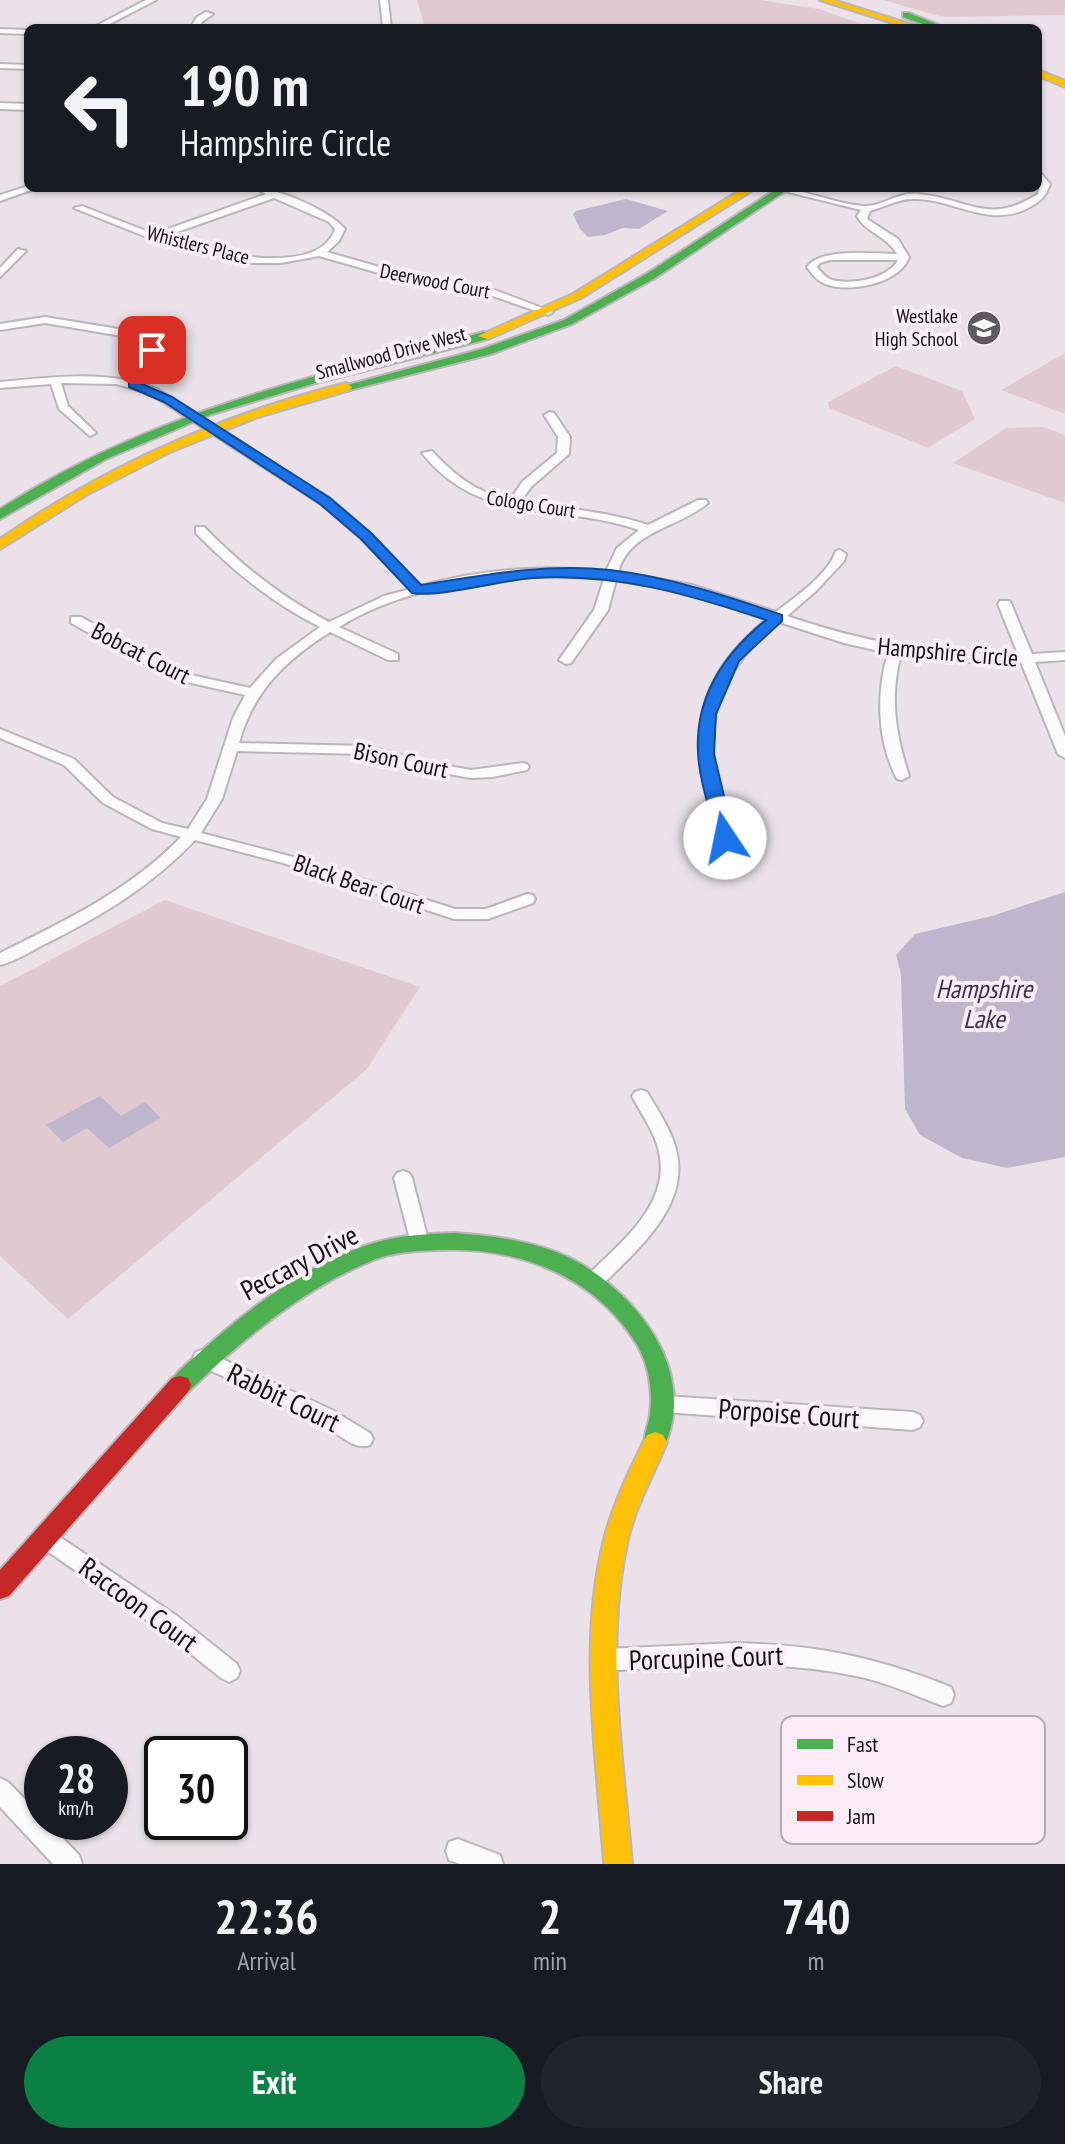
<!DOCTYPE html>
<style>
body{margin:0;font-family:"PT Sans Narrow",sans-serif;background:#20242c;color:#f1f3f6;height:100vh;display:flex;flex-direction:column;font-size:30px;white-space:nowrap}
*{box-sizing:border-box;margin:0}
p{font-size:26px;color:#9ea1a6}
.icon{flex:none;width:44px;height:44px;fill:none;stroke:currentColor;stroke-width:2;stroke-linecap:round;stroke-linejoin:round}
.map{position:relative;height:1864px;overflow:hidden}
.details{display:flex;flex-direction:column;background:#171b24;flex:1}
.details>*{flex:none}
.guide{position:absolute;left:24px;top:24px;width:1018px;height:168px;border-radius:12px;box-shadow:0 2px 6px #0004;background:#171b24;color:#f1f3f6;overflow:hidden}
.speed{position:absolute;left:24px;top:1736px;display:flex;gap:16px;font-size:40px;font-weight:700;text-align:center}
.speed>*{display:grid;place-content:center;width:104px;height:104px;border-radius:50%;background:#171b24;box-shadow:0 2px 6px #0004;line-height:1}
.speed small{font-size:20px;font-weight:400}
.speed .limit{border:4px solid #111;border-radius:12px;background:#fff;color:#111}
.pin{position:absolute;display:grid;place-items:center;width:68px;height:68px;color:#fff;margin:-34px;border-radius:16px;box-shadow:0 4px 12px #0006}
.me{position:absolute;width:88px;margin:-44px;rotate:349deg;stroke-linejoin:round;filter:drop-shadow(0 0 6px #0008)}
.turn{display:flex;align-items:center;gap:28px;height:168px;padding:0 24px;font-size:36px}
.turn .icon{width:104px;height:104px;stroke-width:2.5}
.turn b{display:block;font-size:56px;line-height:68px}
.eta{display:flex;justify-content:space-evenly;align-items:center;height:136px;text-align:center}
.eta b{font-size:48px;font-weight:700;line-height:56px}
.cta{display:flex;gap:16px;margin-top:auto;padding:16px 24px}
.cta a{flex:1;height:92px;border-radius:48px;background:#0b8043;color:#fff;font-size:32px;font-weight:700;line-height:92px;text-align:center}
.cta a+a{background:#20242c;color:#f1f3f6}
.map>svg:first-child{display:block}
</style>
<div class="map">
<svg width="1065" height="1864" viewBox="0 0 1065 1864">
<rect width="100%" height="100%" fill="#eae2e8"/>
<g fill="#e1cacf">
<path d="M417,0H760L819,9L870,27L425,28Z"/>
<path d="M883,0H1065V15L943,17Z"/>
<path d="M1065,353V414L1001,390Z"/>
<path d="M896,366L962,391L975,419L928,448L829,408L828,402Z"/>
<path d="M1044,427L1065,435V503L953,463L1006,428Z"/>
<path d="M165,900L420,987L366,1070L68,1319L0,1256V986Z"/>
</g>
<g fill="#bfb6cd">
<path d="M626,199L668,211L639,229L623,228L605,235L588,237L580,229L573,214L576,211Z"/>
<path d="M1065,892V1157L1007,1168L962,1158L920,1135L905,1109L901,975L896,955L915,934L992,916Z"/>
<path d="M100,1096L121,1116L145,1102L161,1118L109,1148L87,1128L63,1142L46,1125Z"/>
</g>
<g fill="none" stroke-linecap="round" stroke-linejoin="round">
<g stroke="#bbb5ba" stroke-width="4">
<g id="street">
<path d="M146,0H156L102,28H92Z"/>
<path d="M380,0H388L391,28H383Z"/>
<path d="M206,12L213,14L203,21L198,28H190L197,17Z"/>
<path d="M0,29L28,30V34L0,33Z"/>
<path d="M0,64L28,65V69L0,68Z"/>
<path d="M0,103L28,104V110L0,109Z"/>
<path d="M1038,170L1050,184C1046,196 1041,201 1030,207C989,230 954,198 913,199C898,199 884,207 870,211L867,219L898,239L909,257C901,284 842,296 820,281C814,278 811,272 807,267C821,247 874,254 897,254C887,236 865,232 857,216L861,210L772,188C804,188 833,204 864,206C882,207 899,191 919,194C969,199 988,226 1038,194L1040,184ZM830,260H898C888,279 852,285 832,280C825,277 821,272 817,267L820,263Z"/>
<path d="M28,186L37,188L0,201V195Z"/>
<path d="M255,188C278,188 330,211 345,229L339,241L327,252L383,268L484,286L553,312L548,315L478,291L382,274L319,256L281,263H252L222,259L159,242L74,208L82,206L154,234L266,194ZM274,198L329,222L335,229C318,281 200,250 163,237Z"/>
<path d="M18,249L26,251L0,277V268Z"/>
<path d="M45,317L125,330L153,343L159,363L141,383L157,389L329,498L370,533L421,586C480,569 545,565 606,571L617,548L639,530C559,502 481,527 422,453L432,451C454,475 477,493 510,500L523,481L557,453L558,437L544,415L550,412L554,413L570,437L569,454L531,487L521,501C564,509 606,511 648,525L698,500H706L708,503C679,528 630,530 618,572L692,585L776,612C795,597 828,575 836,551L840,550L846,554L844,561L816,591L787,616C866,643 935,655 1018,654L998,604L1000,601H1010L1032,654L1065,652V660L1035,662L1065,736V758L1058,754L1021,662H968L901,655C889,697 896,735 909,776L902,780L897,779C877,741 876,693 888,653L844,643L779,622C738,655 708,698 713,754C716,782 727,810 733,838L725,843L720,841C714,829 712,813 708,799C688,720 704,670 768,618L685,592L616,580L608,610L571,663L566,664L559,660L594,610L604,579C521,570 411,582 339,627L398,654V660H388L330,632C286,660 253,691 239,743L366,746L427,762L471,770L522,763L527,764L529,767L527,770L492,777L471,778L426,770L366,754L237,751L222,799L201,833L293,857L455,909H486L527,894L533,895L535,899L533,903L488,919H454L283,863L195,840C152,886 101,916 45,944C31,951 16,961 0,965V953C65,921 130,890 181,837L152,829L103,803L64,765L0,738V729L74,759L113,797L162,823L188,829L207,799L233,718L245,695L173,679L71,623V617H81L182,673L250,688L276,659L320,627C272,603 233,571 196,533V527H204C242,566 281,597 329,622L384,596L410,589L362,539L321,504L149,393L116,384L61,383L68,406L96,433L90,436L59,409L51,384L0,388V382C44,378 87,372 131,381L148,362L144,347L122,336L45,323L0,330V324Z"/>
<path d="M641,1090L647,1092C658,1111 673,1132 677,1154C688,1208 636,1251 602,1285L595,1288L588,1285L585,1280L588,1275C621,1242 671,1204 659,1152C655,1132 641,1114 632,1096L635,1092Z"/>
<path d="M403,1171L409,1173L412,1178L428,1240L426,1245L419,1247L412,1245L410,1240L394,1178L397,1173Z"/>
<path d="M203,1350L332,1410L370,1433L373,1439L370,1445C356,1450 343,1438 331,1430C289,1404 241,1385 196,1364L193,1358L196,1352Z"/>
<path d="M665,1396L913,1412L920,1415L923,1421L920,1427L913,1430L665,1412L658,1410L655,1404L658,1398Z"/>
<path d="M48,1529L177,1616L237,1664L240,1671L237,1678L229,1682L221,1678L161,1630L40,1546L37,1539L40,1532Z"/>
<path d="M736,1643C818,1645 875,1657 951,1687L954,1695L951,1703L943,1706C914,1695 886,1682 856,1676C773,1659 690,1665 606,1671L598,1667L595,1660L598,1653L606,1649Z"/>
<path d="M0,1778L8,1782L42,1817V1822H47L79,1855L82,1864H53L0,1807Z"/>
<path d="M458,1839L500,1855L503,1864H460L449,1860L446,1851L449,1842Z"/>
</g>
</g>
<g stroke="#bbb5ba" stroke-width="4">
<g id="fast">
<path d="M903,13H909L946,28H934L903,17Z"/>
<path d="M778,188H790L655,278L572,324L491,354L346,391L340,387L482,349L564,320L648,273Z"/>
<path d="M484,332L488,333V339L312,384L212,414L106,459L0,519V509C153,411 311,377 484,332Z"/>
<path d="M454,1233C494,1236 536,1241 572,1259C637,1293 700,1373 663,1449L655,1452L647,1449C641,1438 649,1426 650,1414C653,1391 649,1364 636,1343C593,1274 515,1246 437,1250C417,1251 394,1252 376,1259C303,1288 244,1338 188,1392L180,1394L172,1392L169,1385C175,1373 188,1363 198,1354C249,1308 308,1263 374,1243C400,1235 427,1234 454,1233Z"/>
</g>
</g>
<g stroke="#bbb5ba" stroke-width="4">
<g id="slow">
<path d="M820,0H833L922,28H909Z"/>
<path d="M1038,70L1065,81V87L1038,76Z"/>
<path d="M744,188H756L581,298L488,339L478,336L573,294Z"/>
<path d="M346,383L352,387L350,390L258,417L170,452L86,495L0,549V539C106,466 221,415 346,383Z"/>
<path d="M655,1432L663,1435L667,1442C654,1474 636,1505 628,1539C604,1645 623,1757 632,1864H604C597,1757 577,1642 605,1536C614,1502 631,1467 647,1435Z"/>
</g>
</g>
<g stroke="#bbb5ba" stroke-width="4">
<path id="jam" d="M180,1376L188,1378L191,1385L188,1392L9,1596L0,1599V1570L172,1378Z"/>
</g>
<use href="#street" fill="#fcfbfc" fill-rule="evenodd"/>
<use href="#fast" fill="#4caf50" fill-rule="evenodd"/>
<use href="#slow" fill="#ffc107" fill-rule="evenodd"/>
<use href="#jam" fill="#c62828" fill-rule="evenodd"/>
</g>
<path fill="#1a73e8" stroke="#114b97" stroke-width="2" d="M147,347L158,350V367L142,384L172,397L330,498L371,533L421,585C484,575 546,563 610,570C670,577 726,596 782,615V621L739,661L716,714L714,754L734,838L731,841L725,843L717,838C710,810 699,780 698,752C695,697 725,653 766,620C688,594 617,573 533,578C503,580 437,598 412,593L361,539L320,504L164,402L129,387V382L146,366Z"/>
<defs>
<g id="school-disc" transform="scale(1.8)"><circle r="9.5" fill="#605a5e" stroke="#fbecf7"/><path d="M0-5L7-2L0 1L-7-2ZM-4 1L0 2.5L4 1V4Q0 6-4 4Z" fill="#fff"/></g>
</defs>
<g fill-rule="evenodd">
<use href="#school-disc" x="984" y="328"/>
</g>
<g text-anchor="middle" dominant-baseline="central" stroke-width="8" stroke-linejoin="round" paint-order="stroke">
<g font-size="20" fill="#151014" stroke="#fbecf7">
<text transform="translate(198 245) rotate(14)">Whistlers Place</text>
<text transform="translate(435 281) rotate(11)">Deerwood Court</text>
<text transform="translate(391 353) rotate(-15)">Smallwood Drive West</text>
<text transform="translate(531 504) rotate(9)">Cologo Court</text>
</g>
<g font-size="20" fill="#151014" stroke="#fbecf7" text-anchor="end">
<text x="958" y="316">Westlake<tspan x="958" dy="23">High School</tspan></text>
</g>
<g font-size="24" fill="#151014" stroke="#fbecf7">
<text transform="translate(948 652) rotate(5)">Hampshire Circle</text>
<text transform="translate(141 653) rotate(27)">Bobcat Court</text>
<text transform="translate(401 760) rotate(12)">Bison Court</text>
<text transform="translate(359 884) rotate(19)">Black Bear Court</text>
</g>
<g font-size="26" font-style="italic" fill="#3c2e58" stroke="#fbecf7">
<text x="984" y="988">Hampshire<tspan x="984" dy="30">Lake</tspan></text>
</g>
<g font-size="28" fill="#151014" stroke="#fbecf7">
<text transform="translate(299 1262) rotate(-28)">Peccary Drive</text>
<text transform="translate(284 1397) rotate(26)">Rabbit Court</text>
<text transform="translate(789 1413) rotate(4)">Porpoise Court</text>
<text transform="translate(139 1604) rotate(36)">Raccoon Court</text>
<text transform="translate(706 1657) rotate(-2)">Porcupine Court</text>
</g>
</g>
<rect x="781" y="1716" width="264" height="128" rx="12" fill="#fbecf7" stroke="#b6aab3" stroke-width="2"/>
<rect x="797" y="1739" width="36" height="10" fill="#4caf50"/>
<rect x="797" y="1775" width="36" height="10" fill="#ffc107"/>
<rect x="797" y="1811" width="36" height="10" fill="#c62828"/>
<g font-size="22" fill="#151014">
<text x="847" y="1752">Fast</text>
<text x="847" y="1788">Slow</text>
<text x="847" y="1824">Jam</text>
</g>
</svg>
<div class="speed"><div>28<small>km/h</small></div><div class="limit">30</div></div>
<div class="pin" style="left:152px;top:350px;background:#d93025"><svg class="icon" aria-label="arrive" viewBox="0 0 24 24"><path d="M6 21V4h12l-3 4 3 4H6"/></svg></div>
<svg class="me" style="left:725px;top:838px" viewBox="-20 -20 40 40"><circle r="19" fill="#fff"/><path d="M0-13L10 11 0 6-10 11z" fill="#1a73e8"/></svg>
<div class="guide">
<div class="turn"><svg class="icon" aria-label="left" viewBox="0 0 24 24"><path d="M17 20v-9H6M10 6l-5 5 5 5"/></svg><div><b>190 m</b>Hampshire Circle</div></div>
</div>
</div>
<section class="details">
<div class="eta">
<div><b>22:36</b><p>Arrival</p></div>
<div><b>2</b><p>min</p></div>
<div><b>740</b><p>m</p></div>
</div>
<div class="cta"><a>Exit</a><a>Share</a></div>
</section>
